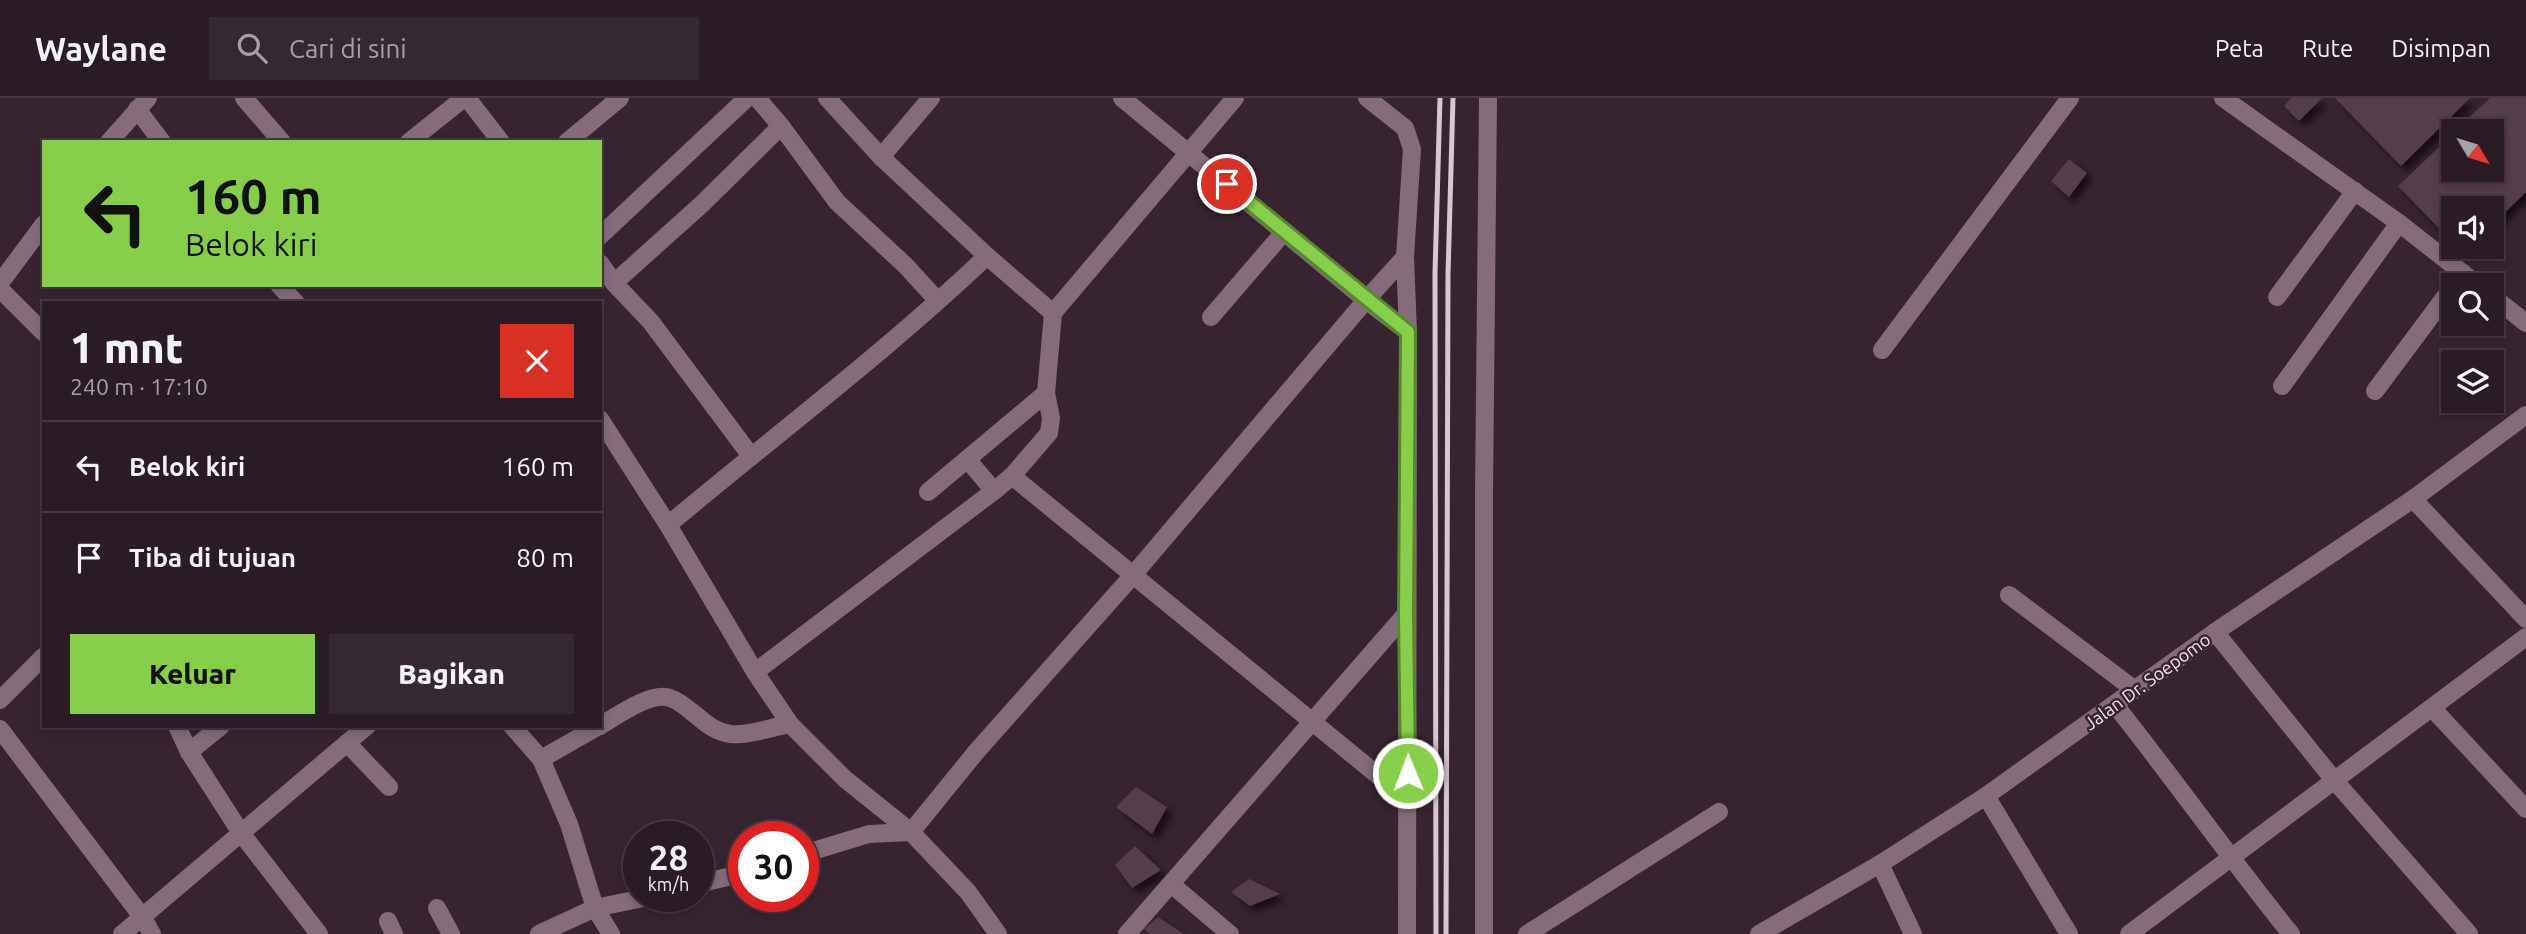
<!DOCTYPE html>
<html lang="id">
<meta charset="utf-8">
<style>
body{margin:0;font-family:Ubuntu,sans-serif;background:#362831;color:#f1f3f6;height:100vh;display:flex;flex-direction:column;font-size:26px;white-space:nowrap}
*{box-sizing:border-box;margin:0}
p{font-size:23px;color:#a5a1a6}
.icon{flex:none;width:38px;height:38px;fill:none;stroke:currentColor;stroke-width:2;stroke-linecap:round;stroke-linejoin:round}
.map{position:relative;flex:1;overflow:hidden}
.sheet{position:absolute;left:42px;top:203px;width:560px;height:427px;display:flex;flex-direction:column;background:#2a1b24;border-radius:0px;box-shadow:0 4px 10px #0003,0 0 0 2px #463941}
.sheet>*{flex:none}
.top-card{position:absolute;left:42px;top:42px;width:560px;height:147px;border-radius:0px;box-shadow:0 4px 10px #0003,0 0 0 2px #463941;background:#87cf4b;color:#111;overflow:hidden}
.needle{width:46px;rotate:128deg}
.fabs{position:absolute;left:2441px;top:21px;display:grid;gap:14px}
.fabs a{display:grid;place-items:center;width:63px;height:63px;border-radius:0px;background:#2a1b24;box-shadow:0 4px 10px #0003,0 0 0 2px #463941;font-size:35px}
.speed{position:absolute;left:623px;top:723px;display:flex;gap:14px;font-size:35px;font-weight:700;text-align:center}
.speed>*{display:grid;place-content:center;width:91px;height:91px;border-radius:50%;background:#2a1b24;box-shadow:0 4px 10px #0003,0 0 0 2px #463941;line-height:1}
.speed small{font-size:18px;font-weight:400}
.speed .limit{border:10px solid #d22;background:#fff;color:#111}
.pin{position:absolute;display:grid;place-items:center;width:60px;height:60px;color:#fff;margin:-30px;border:4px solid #fff;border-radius:50%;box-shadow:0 2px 7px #0007}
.me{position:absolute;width:77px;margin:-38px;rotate:359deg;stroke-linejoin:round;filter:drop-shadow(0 0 5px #0008)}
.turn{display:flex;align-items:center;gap:24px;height:147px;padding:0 28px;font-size:32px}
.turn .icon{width:91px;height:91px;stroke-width:2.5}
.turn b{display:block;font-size:49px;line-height:60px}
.round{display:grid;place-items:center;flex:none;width:74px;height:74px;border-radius:0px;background:#362831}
.summary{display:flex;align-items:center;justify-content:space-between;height:119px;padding:0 28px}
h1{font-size:42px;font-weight:800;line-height:52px}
.primary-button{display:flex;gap:14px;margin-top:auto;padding:14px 28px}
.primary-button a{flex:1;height:80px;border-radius:0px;background:#87cf4b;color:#111;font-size:28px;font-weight:800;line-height:80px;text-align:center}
.primary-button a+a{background:#362831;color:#f1f3f6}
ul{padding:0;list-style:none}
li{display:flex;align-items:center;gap:21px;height:91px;padding:0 28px;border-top:2px solid #463941}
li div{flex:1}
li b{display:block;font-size:26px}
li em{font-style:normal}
header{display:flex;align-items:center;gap:42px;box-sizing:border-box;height:98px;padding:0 35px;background:#2a1b24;border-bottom:2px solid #463941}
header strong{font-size:33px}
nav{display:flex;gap:38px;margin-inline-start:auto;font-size:24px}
.search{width:490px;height:63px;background:#362831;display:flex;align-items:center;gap:18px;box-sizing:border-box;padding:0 24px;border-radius:0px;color:#a5a1a6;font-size:26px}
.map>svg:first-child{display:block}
</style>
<header>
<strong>Waylane</strong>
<div class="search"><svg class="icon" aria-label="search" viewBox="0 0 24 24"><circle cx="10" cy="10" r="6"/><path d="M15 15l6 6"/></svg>Cari di sini</div>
<nav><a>Peta</a><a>Rute</a><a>Disimpan</a></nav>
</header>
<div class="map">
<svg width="2526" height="836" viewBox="0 0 2526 836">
<defs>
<filter id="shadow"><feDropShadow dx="6" dy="6" stdDeviation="3.5" flood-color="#0009"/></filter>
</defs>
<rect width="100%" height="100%" fill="#382430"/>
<g fill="#543d4a" filter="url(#shadow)">
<path d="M2291,0H2322L2299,23L2284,8Z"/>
<path d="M2335,0H2470L2401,68Z"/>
<path d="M2490,0H2526V94L2492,127V110H2454V146L2398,88L2454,35V72H2492V33H2455Z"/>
<path d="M2069,61L2087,75L2069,99L2051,83Z"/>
<path d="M1136,689L1167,709L1152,736L1116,709Z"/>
<path d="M1135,748L1161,772L1132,790L1115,767Z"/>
<path d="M1249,781L1280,796L1250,808L1231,794Z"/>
<path d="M1158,819L1184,836H1150L1144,831Z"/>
</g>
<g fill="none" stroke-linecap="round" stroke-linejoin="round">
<g stroke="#866c7b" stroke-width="18">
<path d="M244,0L282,44"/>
<path d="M467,0L501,44"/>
<path d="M757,0L781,28L837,104L906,168L937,202"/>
<path d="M827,0L881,59L987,158"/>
<path d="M1367,0L1405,30L1412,51L1405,159L1408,234L1407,836"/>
<path d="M2223,0L2399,125L2478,187"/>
<path d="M137,11L162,44"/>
<path d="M109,44L148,0"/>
<path d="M409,44L464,0"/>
<path d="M567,44L620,0"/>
<path d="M881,59L931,0"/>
<path d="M600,138L747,0"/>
<path d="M1405,159L1366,202L1408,234"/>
<path d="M600,165L614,185L651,224L751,358"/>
<path d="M0,185L44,126"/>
<path d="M614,185L702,106L781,28"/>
<path d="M279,187L296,205"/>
<path d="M0,191L44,235"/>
<path d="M2492,198L2526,225"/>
<path d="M2277,199L2355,93"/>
<path d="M1211,219L1284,134"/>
<path d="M1882,252L2070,0"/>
<path d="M2282,288L2399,125"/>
<path d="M2375,293L2463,175"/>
<path d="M600,321L668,427L755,574L790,626L845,681L911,734L968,794L998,836"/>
<path d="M967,361L994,393"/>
<path d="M1012,378L1408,702"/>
<path d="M928,394L1046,295"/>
<path d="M2413,401L2526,521"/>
<path d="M668,427C774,338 886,254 987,158L1053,215"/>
<path d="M2009,497L2135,592"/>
<path d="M2215,534L2334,682L2469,836"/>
<path d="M755,574L994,393L1012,378L1049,335L1051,320L1046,295L1053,215L1235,0"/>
<path d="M0,602L44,558"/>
<path d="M2115,607C2175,682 2230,761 2291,836"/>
<path d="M2432,610L2526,711"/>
<path d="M177,628L189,654L241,735L319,836"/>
<path d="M512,628L541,661L569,726L595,810L611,836"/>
<path d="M600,628C617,618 651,593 670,600C680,603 689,612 697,618C708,627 716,634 730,636C748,638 772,629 790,626"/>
<path d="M0,631L143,820L152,836"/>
<path d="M347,645L389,689"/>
<path d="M189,654L221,628"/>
<path d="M541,661L599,628"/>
<path d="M1986,698L2069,836"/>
<path d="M803,756L869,736L911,734L976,654L1134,476L1366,202L1122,0"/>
<path d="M1880,766L1913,836"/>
<path d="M698,786L744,775"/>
<path d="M1171,786L1230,836"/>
<path d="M437,810L451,836"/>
<path d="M388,823L394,836"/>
<path d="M122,836L367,628"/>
<path d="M539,836L595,810L653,798"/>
<path d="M1127,836L1406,516"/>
<path d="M1484,836V395L1488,0"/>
<path d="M1527,836L1719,714"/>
<path d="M1759,836L1880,766L1986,698L2215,534L2413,401L2526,317"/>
<path d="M2129,836L2526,539"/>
</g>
<g stroke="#d7c8d0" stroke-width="5">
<path d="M1436,836L1435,175L1440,0"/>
<path d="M1446,836L1448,177L1453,0"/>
</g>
</g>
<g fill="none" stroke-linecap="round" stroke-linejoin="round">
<g stroke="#588731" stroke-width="18">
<path id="route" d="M1227,86L1408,234L1406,516L1408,675"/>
</g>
<use href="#route" stroke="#87cf4b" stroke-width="12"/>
</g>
<g text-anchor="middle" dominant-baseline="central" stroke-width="5" stroke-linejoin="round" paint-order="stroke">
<g font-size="18" fill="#f3e5ed" stroke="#382430">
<text transform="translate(2147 583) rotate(-36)">Jalan Dr. Soepomo</text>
</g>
</g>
</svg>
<div class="fabs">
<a><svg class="needle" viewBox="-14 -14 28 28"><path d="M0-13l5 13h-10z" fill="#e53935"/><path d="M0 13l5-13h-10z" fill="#a5a1a6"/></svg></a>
<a><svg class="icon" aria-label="sound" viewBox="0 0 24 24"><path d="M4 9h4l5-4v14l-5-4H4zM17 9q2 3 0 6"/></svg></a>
<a><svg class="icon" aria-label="search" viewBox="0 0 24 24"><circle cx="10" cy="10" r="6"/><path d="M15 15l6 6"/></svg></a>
<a><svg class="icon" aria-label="layers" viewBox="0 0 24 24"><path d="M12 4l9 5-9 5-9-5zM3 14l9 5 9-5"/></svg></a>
</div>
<div class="speed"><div>28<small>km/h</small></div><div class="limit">30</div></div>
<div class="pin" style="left:1227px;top:86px;background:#d93025"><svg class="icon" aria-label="arrive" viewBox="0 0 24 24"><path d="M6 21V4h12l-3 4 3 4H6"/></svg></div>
<svg class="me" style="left:1408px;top:675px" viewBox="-20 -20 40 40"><circle r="17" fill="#87cf4b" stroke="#fff" stroke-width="3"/><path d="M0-11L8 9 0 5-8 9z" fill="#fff"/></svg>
<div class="top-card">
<div class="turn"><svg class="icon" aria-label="left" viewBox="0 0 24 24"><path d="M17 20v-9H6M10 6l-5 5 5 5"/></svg><div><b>160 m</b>Belok kiri</div></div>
</div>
<section class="sheet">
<div class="summary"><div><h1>1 mnt</h1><p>240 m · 17:10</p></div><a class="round" style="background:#d93025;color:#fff"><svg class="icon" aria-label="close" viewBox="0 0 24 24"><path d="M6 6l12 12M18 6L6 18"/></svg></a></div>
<ul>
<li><svg class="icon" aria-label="left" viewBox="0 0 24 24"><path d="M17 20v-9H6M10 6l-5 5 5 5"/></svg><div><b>Belok kiri</b></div><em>160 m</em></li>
<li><svg class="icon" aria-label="arrive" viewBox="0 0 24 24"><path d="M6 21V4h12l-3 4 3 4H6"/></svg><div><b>Tiba di tujuan</b></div><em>80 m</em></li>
</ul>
<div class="primary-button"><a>Keluar</a><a>Bagikan</a></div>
</section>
</div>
